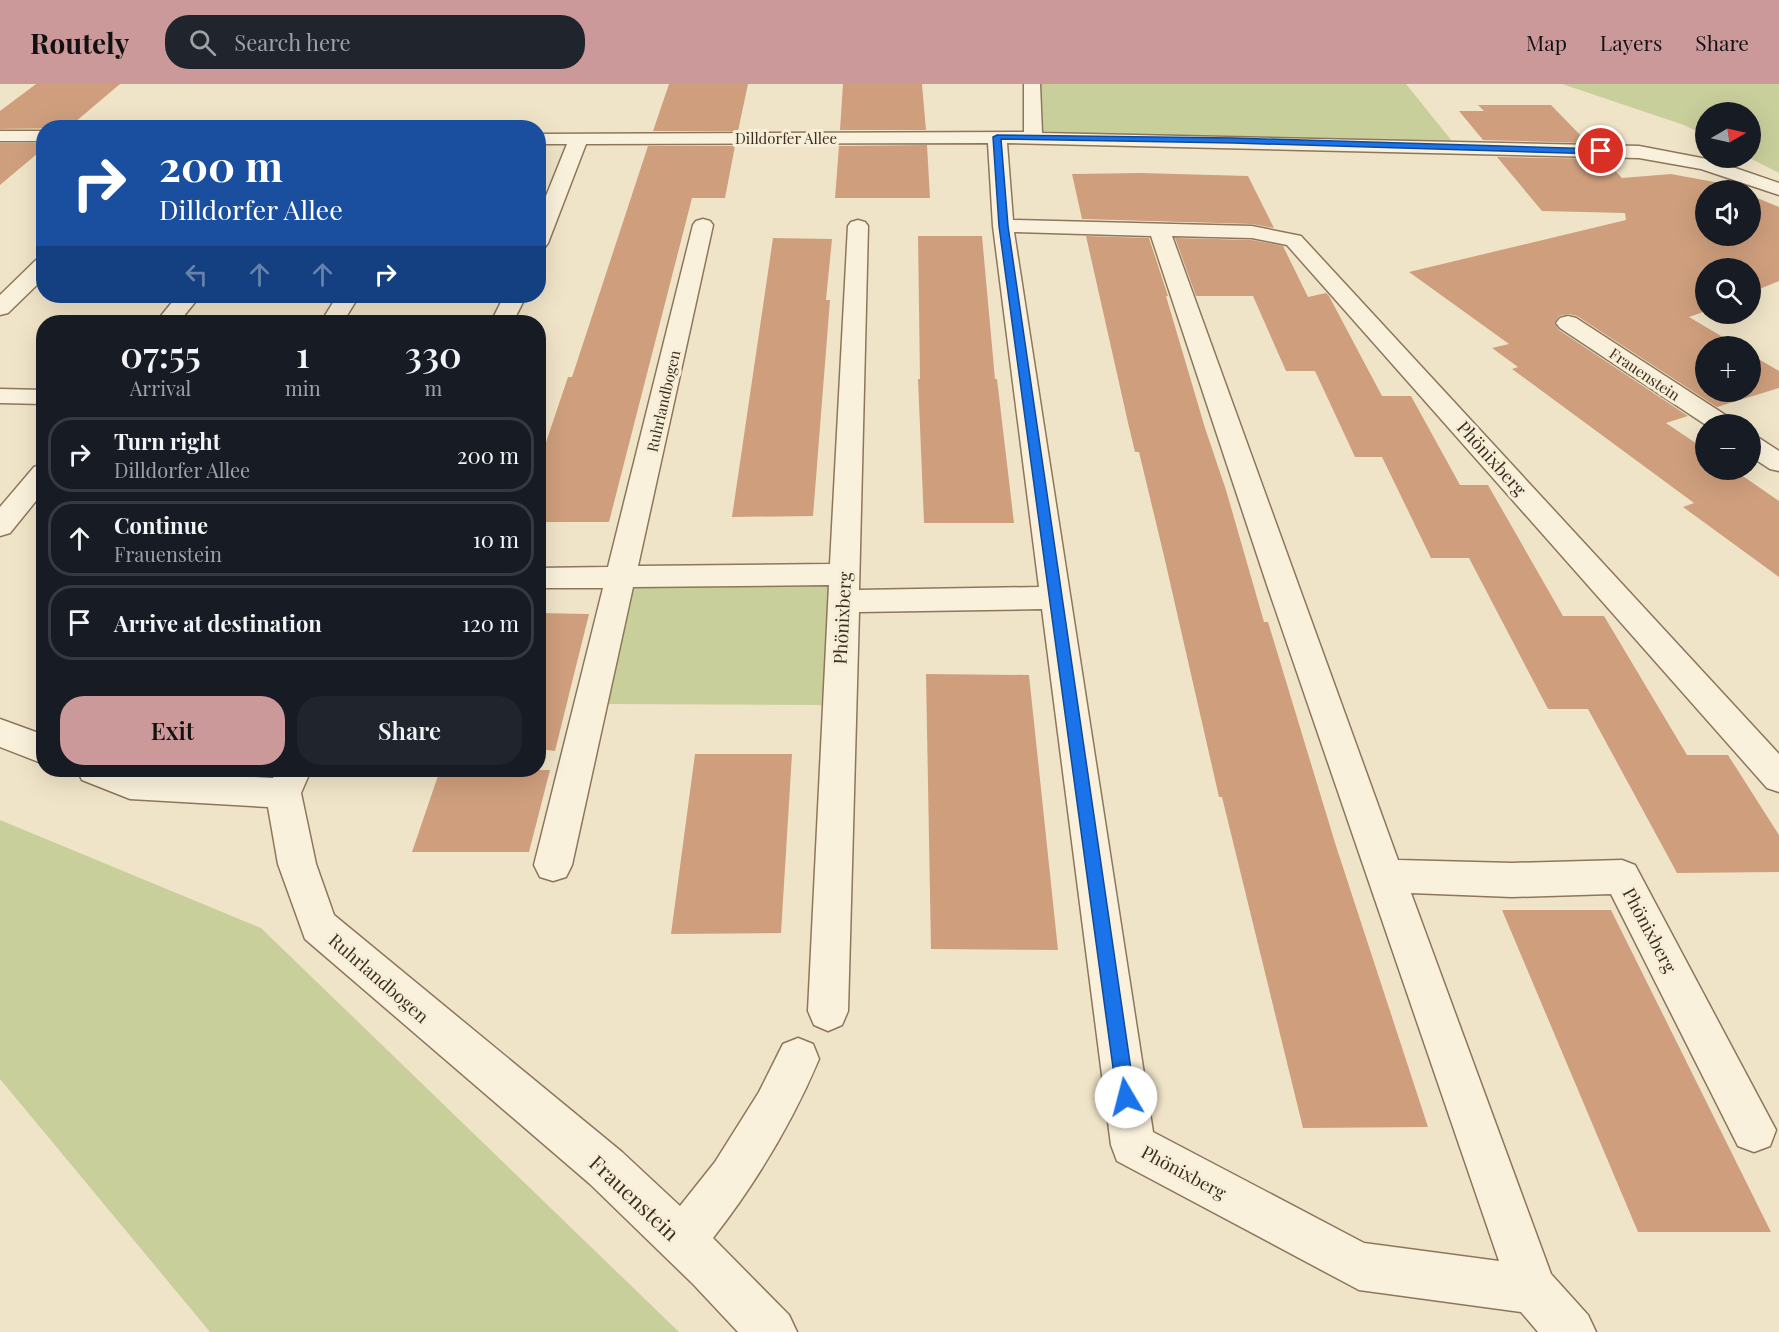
<!DOCTYPE html>
<meta charset="utf-8">
<style>
body{margin:0;font-family:"Playfair Display",serif;background:#20242c;color:#f1f3f6;height:100vh;display:flex;flex-direction:column;font-size:22px;white-space:nowrap}
*{box-sizing:border-box;margin:0}
p{font-size:20px;color:#9ea1a6}
.icon{flex:none;width:33px;height:33px;fill:none;stroke:currentColor;stroke-width:2;stroke-linecap:round;stroke-linejoin:round}
.map{position:relative;flex:1;overflow:hidden}
.panel{position:absolute;left:36px;top:231px;width:510px;height:462px;display:flex;flex-direction:column;background:#171b24;border-radius:24px;box-shadow:0 6px 24px #0002}
.panel>*{flex:none}
.banner{position:absolute;left:36px;top:36px;width:510px;height:183px;border-radius:24px;box-shadow:0 6px 24px #0002;background:#1a4fa0;color:#fff;overflow:hidden}
.needle{width:39px;rotate:81deg}
.controls{position:absolute;left:1695px;top:18px;display:grid;gap:12px}
.controls a{display:grid;place-items:center;width:66px;height:66px;border-radius:50%;background:#171b24;box-shadow:0 6px 24px #0002;font-size:30px}
.pin{position:absolute;display:grid;place-items:center;width:51px;height:51px;color:#fff;margin:-26px;border:3px solid #fff;border-radius:50%;box-shadow:0 2px 6px #0007}
.me{position:absolute;width:66px;margin:-33px;rotate:352deg;stroke-linejoin:round;filter:drop-shadow(0 0 4px #0008)}
.turn{display:flex;align-items:center;gap:21px;height:126px;padding:0 24px;font-size:27px}
.turn .icon{width:78px;height:78px;stroke-width:2.5}
.turn b{display:block;font-size:42px;line-height:51px}
.lanes{display:flex;align-items:center;height:57px;padding:0 24px;background:#0003;justify-content:center;gap:30px;direction:ltr}
.lanes .off{opacity:.35}
.eta{display:flex;justify-content:space-evenly;align-items:center;height:102px;text-align:center}
.eta b{font-size:36px;font-weight:600;line-height:42px}
.primary-button{display:flex;gap:12px;margin-top:auto;padding:12px 24px}
.primary-button a{flex:1;height:69px;border-radius:24px;background:#cc999b;color:#111;font-size:24px;font-weight:600;line-height:69px;text-align:center}
.primary-button a+a{background:#20242c;color:#f1f3f6}
ul{padding:0;list-style:none}
li{display:flex;align-items:center;gap:18px;height:75px;margin:0 12px 9px;padding:0 12px;border:3px solid #363941;border-radius:24px}
li div{flex:1}
li b{display:block;font-size:22px}
li em{font-style:normal}
header{display:flex;align-items:center;gap:36px;box-sizing:border-box;height:84px;padding:0 30px;background:#cc999b;color:#111}
header strong{font-size:28px}
nav{display:flex;gap:33px;margin-inline-start:auto;font-size:21px}
.search{width:420px;height:54px;background:#20242c;display:flex;align-items:center;gap:15px;box-sizing:border-box;padding:0 21px;border-radius:24px;color:#9ea1a6;font-size:22px}
.map>svg:first-child{display:block}
</style>
<header>
<strong>Routely</strong>
<div class="search"><svg class="icon" aria-label="search" viewBox="0 0 24 24"><circle cx="10" cy="10" r="6"/><path d="M15 15l6 6"/></svg>Search here</div>
<nav><a>Map</a><a>Layers</a><a>Share</a></nav>
</header>
<div class="map">
<svg width="1779" height="1248" viewBox="0 0 1779 1248">
<rect width="100%" height="100%" fill="#f0e4c8"/>
<g fill="#c9cf9b">
<path d="M1035,0H1406L1456,62L1037,53Z"/>
<path d="M1562,0H1779V89L1750,74V28H1706L1705,51L1684,41Z"/>
<path d="M631,497L838,498L832,621L604,620Z"/>
<path d="M0,736L261,844L679,1248H210L0,995Z"/>
</g>
<g fill="#cf9f7d">
<path d="M36,0H120L68,44L0,45V27Z"/>
<path d="M669,0H748L738,47H653Z"/>
<path d="M843,0H922L926,46H840Z"/>
<path d="M1478,21H1551L1588,59L1483,56L1459,27H1484Z"/>
<path d="M0,59H44V64L0,101Z"/>
<path d="M927,61L930,114H835L839,62Z"/>
<path d="M648,62H735L725,114H692L609,438H538V382L568,293H572Z"/>
<path d="M1497,73L1604,75L1622,94L1671,90L1720,99L1739,106H1706V152H1750V111L1779,123V197L1750,209V184H1706V227L1689,233L1738,262H1706V308H1750V270L1779,287V304L1717,323L1577,232L1569,230L1559,232L1554,239L1559,246L1688,332L1666,339L1706,366V386H1734L1779,417V493L1683,423L1694,419L1512,285L1518,283L1492,264L1509,260L1409,188L1626,136L1625,129L1542,127Z"/>
<path d="M1141,89L1248,92L1274,144L1252,140L1082,135L1072,90Z"/>
<path d="M918,152H982L995,295H997L1014,439H924L918,295H920Z"/>
<path d="M1086,152L1149,154L1168,212H1166L1205,344L1226,406L1264,538H1268L1336,762L1428,1043L1303,1044L1222,713H1219L1164,472L1139,368H1135L1129,343Z"/>
<path d="M773,154L832,155L826,216H830L813,432L732,433Z"/>
<path d="M1175,154L1252,156L1283,162L1308,213L1326,209L1329,212L1382,312H1411L1460,401H1488L1563,532H1604L1687,671H1728L1779,751V788L1677,789L1588,625H1548L1469,474H1431L1382,373H1355L1315,287H1286L1253,212H1196Z"/>
<path d="M538,529L589,530L555,667L538,665Z"/>
<path d="M926,590L1029,591L1058,866L931,865Z"/>
<path d="M695,670H792L781,849L671,850Z"/>
<path d="M440,686H550L529,768H412Z"/>
<path d="M1502,826H1611L1771,1148H1638Z"/>
</g>
<g fill="none" stroke-linecap="round" stroke-linejoin="round">
<g stroke="#8d765c" stroke-width="3">
<g id="minor">
<path d="M1024,0H1040L1042,49L1639,62L1712,76L1779,99V111L1701,85L1639,74L1007,59L1013,136L1252,142L1301,152L1779,670V708L1767,704L1287,161L1252,154L1172,152L1398,776L1512,779L1622,776L1635,781L1776,1046L1770,1062L1754,1068L1738,1062L1611,810L1512,813L1411,809L1551,1190L1588,1231L1596,1248H1538L1521,1228L1359,1206L1117,1077L1111,1061L1042,525L859,528L848,927L842,941L828,947L814,941L808,927L829,501L633,503L572,781L566,793L553,797L540,793L534,781L603,504H538V484L608,483L693,141L696,137L703,135L710,137L713,141L638,482L830,480L848,142L851,138L858,136L865,138L868,142L859,506L1039,503L993,142L988,59L586,60L548,159L545,163L538,165V132L567,60H538V50L1024,48ZM1014,148L1151,152L1267,501L1499,1177L1364,1159L1153,1048Z"/>
<rect x="0" y="47" width="44" height="10"/>
<path d="M44,175V194L8,229L0,231V211L36,176Z"/>
<path d="M177,212H200L179,238H156Z"/>
<path d="M337,212H359L343,238H321Z"/>
<path d="M504,212H526L513,238H491Z"/>
<path d="M1568,232L1576,234L1730,334L1734,340L1706,341L1560,244L1556,239L1560,234Z"/>
<path d="M0,305L44,306V320L0,319Z"/>
<path d="M1750,352L1759,354L1779,367V387L1770,385L1750,372Z"/>
<path d="M44,380V407L10,449L0,452V423L34,383Z"/>
<path d="M0,635L44,651V680L0,663Z"/>
<path d="M77,686H132L273,694L277,686H311L301,709L316,780L334,831L622,1068L680,1122L715,1078L759,1008L783,960L798,954L813,960L819,975C792,1039 756,1099 713,1154L789,1231L797,1248H738L693,1200L590,1100L305,855L278,780L268,723L130,715L82,696Z"/>
</g>
</g>
<use href="#minor" fill="#faf1dc" fill-rule="evenodd"/>
</g>
<path fill="#1a73e8" stroke="#114b97" stroke-width="1.5" d="M997,51L1234,54L1601,65L1605,67L1601,70L1234,59L1001,55L1008,142L1135,1013L1132,1019L1126,1022L1120,1019L1117,1013L999,142L993,53Z"/>
<g text-anchor="middle" dominant-baseline="central" stroke-width="6" stroke-linejoin="round" paint-order="stroke">
<g font-size="15" fill="#3d2e20" stroke="#f7eed8">
<text x="786" y="54">Dilldorfer Allee</text>
<text transform="translate(1645 290) rotate(34)">Frauenstein</text>
<text transform="translate(663 317) rotate(-77)">Ruhrlandbogen</text>
</g>
<g font-size="18" fill="#3d2e20" stroke="#f7eed8">
<text transform="translate(1492 374) rotate(48)">Phönixberg</text>
<text transform="translate(842 534) rotate(-87)">Phönixberg</text>
<text transform="translate(1650 846) rotate(62)">Phönixberg</text>
<text transform="translate(379 894) rotate(41)">Ruhrlandbogen</text>
<text transform="translate(1184 1088) rotate(28)">Phönixberg</text>
</g>
<g font-size="21" fill="#3d2e20" stroke="#f7eed8">
<text transform="translate(635 1113) rotate(43)">Frauenstein</text>
</g>
</g>
</svg>
<div class="controls">
<a><svg class="needle" viewBox="-14 -14 28 28"><path d="M0-13l5 13h-10z" fill="#e53935"/><path d="M0 13l5-13h-10z" fill="#9ea1a6"/></svg></a>
<a><svg class="icon" aria-label="sound" viewBox="0 0 24 24"><path d="M4 9h4l5-4v14l-5-4H4zM17 9q2 3 0 6"/></svg></a>
<a><svg class="icon" aria-label="search" viewBox="0 0 24 24"><circle cx="10" cy="10" r="6"/><path d="M15 15l6 6"/></svg></a>
<a>+</a>
<a>−</a>
</div>
<div class="pin" style="left:1601px;top:67px;background:#d93025"><svg class="icon" aria-label="arrive" viewBox="0 0 24 24"><path d="M6 21V4h12l-3 4 3 4H6"/></svg></div>
<svg class="me" style="left:1126px;top:1013px" viewBox="-20 -20 40 40"><circle r="19" fill="#fff"/><path d="M0-13L10 11 0 6-10 11z" fill="#1a73e8"/></svg>
<div class="banner">
<div class="turn"><svg class="icon" aria-label="right" viewBox="0 0 24 24"><path d="M7 20v-9h11M14 6l5 5-5 5"/></svg><div><b>200 m</b>Dilldorfer Allee</div></div>
<div class="lanes"><svg class="icon off" aria-label="left" viewBox="0 0 24 24"><path d="M17 20v-9H6M10 6l-5 5 5 5"/></svg><svg class="icon off" aria-label="ahead" viewBox="0 0 24 24"><path d="M12 20V5M6 11l6-6 6 6"/></svg><svg class="icon off" aria-label="ahead" viewBox="0 0 24 24"><path d="M12 20V5M6 11l6-6 6 6"/></svg><svg class="icon" aria-label="right" viewBox="0 0 24 24"><path d="M7 20v-9h11M14 6l5 5-5 5"/></svg></div>
</div>
<section class="panel">
<div class="eta">
<div><b>07:55</b><p>Arrival</p></div>
<div><b>1</b><p>min</p></div>
<div><b>330</b><p>m</p></div>
</div>
<ul>
<li><svg class="icon" aria-label="right" viewBox="0 0 24 24"><path d="M7 20v-9h11M14 6l5 5-5 5"/></svg><div><b>Turn right</b><p>Dilldorfer Allee</p></div><em>200 m</em></li>
<li><svg class="icon" aria-label="ahead" viewBox="0 0 24 24"><path d="M12 20V5M6 11l6-6 6 6"/></svg><div><b>Continue</b><p>Frauenstein</p></div><em>10 m</em></li>
<li><svg class="icon" aria-label="arrive" viewBox="0 0 24 24"><path d="M6 21V4h12l-3 4 3 4H6"/></svg><div><b>Arrive at destination</b></div><em>120 m</em></li>
</ul>
<div class="primary-button"><a>Exit</a><a>Share</a></div>
</section>
</div>
